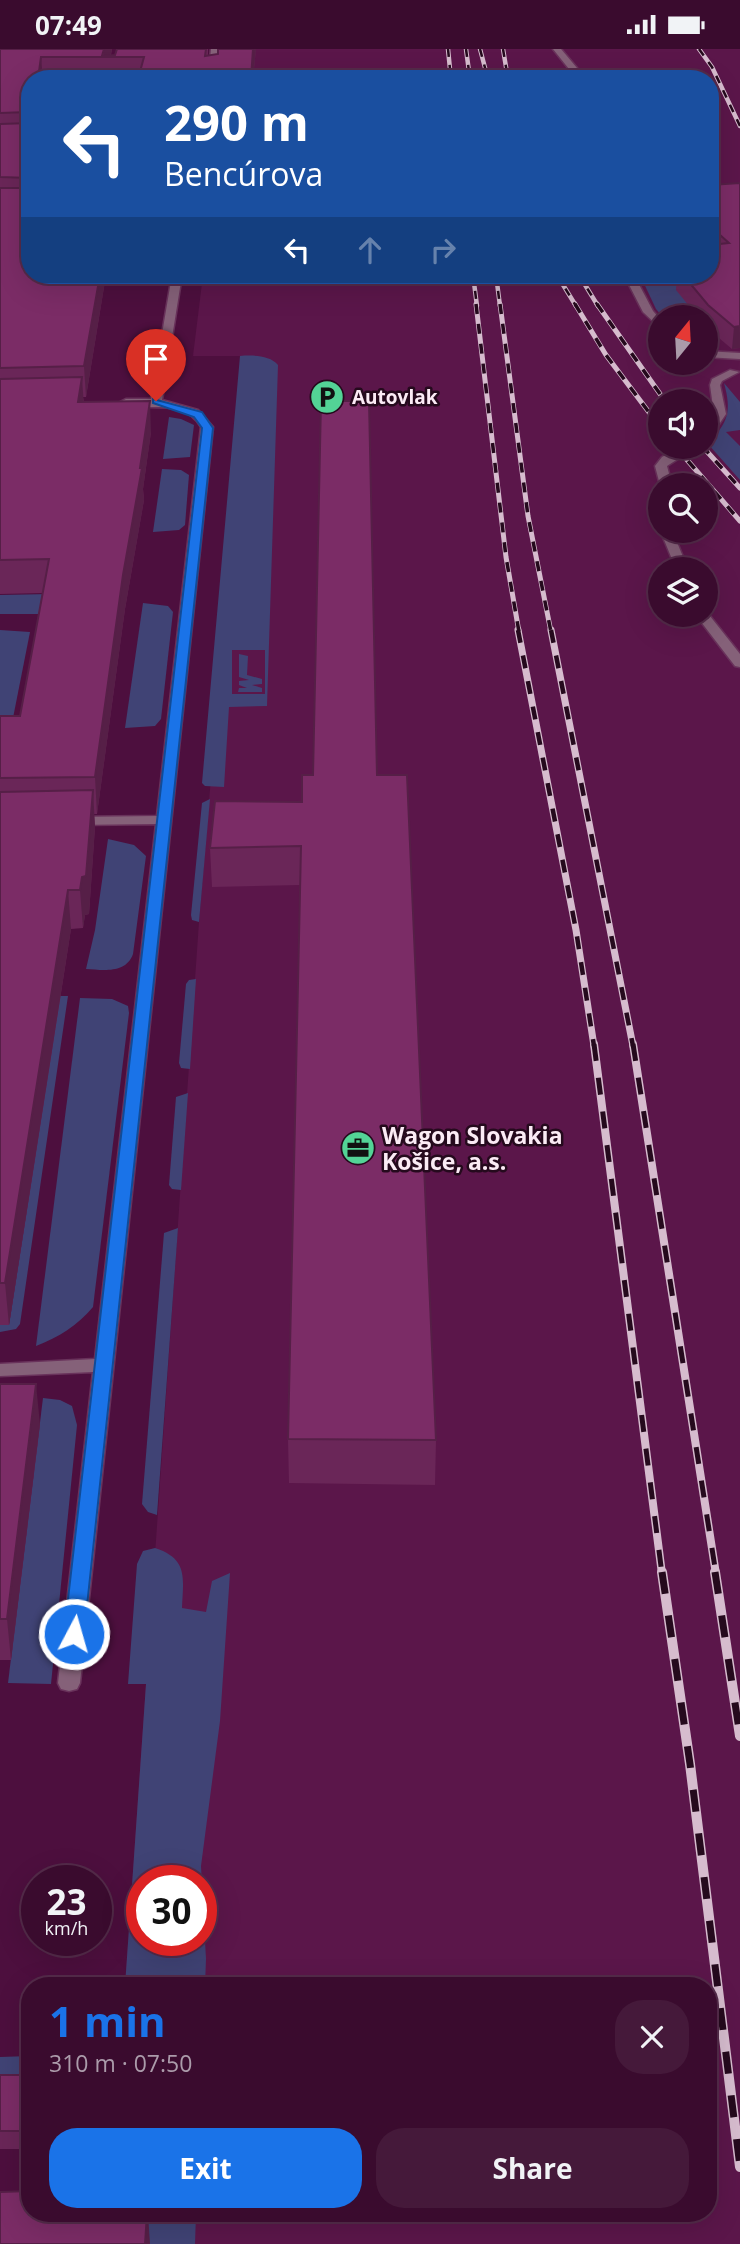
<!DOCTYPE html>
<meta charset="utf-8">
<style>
body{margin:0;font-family:"Open Sans",sans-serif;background:#45193a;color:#f1f3f6;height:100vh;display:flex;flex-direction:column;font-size:26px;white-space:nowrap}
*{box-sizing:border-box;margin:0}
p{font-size:23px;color:#ab9baa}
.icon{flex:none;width:38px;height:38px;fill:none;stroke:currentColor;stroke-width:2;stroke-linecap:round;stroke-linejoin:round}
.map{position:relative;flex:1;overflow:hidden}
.panel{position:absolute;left:21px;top:1928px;width:696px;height:245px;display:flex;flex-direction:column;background:#3a0b2e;border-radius:28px;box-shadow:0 7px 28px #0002,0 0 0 2px #542b4a}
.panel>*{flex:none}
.top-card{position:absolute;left:21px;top:21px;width:698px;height:214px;border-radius:28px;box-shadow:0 7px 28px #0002,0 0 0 2px #542b4a;background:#1a4fa0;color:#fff;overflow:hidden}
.needle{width:46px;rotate:18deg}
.tools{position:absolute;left:648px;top:256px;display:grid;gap:14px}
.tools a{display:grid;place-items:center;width:70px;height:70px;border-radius:50%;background:#3a0b2e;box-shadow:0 7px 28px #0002,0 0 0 2px #542b4a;font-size:35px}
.speed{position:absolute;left:21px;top:1816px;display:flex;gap:14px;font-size:35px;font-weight:700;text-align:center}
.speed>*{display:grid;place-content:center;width:91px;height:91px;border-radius:50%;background:#3a0b2e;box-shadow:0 7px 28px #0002,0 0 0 2px #542b4a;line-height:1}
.speed small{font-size:18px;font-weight:400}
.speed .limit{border:10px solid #d22;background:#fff;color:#111}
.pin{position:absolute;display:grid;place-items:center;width:60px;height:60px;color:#fff;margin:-72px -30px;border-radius:50% 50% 50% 0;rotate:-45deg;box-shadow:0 0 7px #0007}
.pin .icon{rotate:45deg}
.me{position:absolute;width:77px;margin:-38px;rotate:6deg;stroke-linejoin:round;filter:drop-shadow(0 0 5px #0008)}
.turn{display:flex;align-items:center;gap:24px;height:147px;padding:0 28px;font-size:32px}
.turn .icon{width:91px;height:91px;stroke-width:2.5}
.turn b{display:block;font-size:49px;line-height:60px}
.lanes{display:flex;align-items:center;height:66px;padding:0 28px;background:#0003;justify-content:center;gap:35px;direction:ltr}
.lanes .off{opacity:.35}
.round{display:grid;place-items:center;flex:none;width:74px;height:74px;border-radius:28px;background:#45193a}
.overview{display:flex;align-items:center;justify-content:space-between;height:119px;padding:0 28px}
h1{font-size:42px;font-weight:700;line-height:52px;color:#1a73e8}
.cta{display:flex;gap:14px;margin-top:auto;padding:14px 28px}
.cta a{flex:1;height:80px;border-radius:28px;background:#1a73e8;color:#fff;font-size:28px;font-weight:700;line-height:80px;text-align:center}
.cta a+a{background:#45193a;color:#f1f3f6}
.status{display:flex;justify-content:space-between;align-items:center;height:49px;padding:0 35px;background:#3a0b2e;direction:ltr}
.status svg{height:19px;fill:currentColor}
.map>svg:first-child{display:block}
</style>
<div class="status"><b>07:49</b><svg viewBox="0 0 49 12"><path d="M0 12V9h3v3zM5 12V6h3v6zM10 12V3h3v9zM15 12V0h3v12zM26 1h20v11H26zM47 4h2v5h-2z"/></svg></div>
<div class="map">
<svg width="740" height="2195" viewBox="0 0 740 2195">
<rect width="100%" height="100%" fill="#4d0f3e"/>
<path fill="#5b164a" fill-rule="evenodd" d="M230,0H740V2195H132L107,2165H709V1937H125L199,873L246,307H193L203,226H710V30H226ZM660,268H705V313H660ZM660,352H705V397H660ZM660,436H705V481H660ZM660,520H705V565H660ZM142,1832H201V1892H142Z"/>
<g fill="#404375" fill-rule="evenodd">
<path d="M640,226H674L698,268H663L656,260Z"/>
<path d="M240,307C252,306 270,306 278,316L267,657L229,658L224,738L205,737L202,734ZM232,601H265V645H232Z"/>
<path d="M724,334L740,353V381L726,383L740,397V431L708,395C728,373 732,363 724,334Z"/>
<path d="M169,368L181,370L194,376L190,408L163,410Z"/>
<path d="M162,420L181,421L189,426L185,476L179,481L153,483Z"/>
<path d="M51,545L48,565H0V546Z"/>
<path d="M143,554L168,557L173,563L161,670L155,677L125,679Z"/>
<path d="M0,581L30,583L12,674H0Z"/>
<path d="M239,605L248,607L247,626L262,630V635L252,636L262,639V643H238L239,639H247L239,636V632L249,631L239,628Z"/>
<path d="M210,750L199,873L192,871L191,866L202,754Z"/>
<path d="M108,790L134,796L146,807L133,905C126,925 103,921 86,920L95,881Z"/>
<path d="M196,930L190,1020L181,1019L179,1014L186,935L189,931Z"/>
<path d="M60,947H68L20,1275L16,1280L0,1283V1276H9Z"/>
<path d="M80,949L112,950L128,957L129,964L93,1258C77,1277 59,1288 36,1297Z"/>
<path d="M188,1044L181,1141L172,1140L169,1136L176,1048Z"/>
<path d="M178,1179L157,1466L148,1463L142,1455L164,1184Z"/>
<path d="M43,1349L60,1351L72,1357L77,1376L51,1635L8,1634Z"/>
<path d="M155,1499C189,1510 183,1530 182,1559L206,1563L212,1532L230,1524L220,1672L201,1817L206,1910L205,1937H125L146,1635H128L137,1515L143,1502ZM142,1832H201V1892H142Z"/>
<path d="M30,2007V2044H0V2008Z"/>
<path d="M107,2165H196L195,2195H132Z"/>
</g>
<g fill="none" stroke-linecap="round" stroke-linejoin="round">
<g stroke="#69325b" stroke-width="3">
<g id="lane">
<path d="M553,0H561L577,19L581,30H573L569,20Z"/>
<path d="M624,226H634L653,262L660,270V279L643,263Z"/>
<path d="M705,302L740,304V310L705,308Z"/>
<path d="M730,321L739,323L722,332L720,336L726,365L709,390L705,391V379L714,365L710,336L712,330Z"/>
<path d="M683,397H698L667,417L672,436H660L655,417L662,408Z"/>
<path d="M660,481H672L688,520H676Z"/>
<path d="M706,562L740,605V618L735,617L695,565H705Z"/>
</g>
</g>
<g stroke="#69325b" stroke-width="3">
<g id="street">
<path d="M211,0H219L216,30H208Z"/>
<path d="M172,226H182L162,351L198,361L213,378L80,1634L77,1640L69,1642L61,1640L58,1634L93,1323L0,1327V1315L95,1310L156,775L73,776L66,772L73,768L157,767L201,378C182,345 139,366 120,353L126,350H151Z"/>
</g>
</g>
<use href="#lane" fill="#856179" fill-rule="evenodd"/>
<use href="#street" fill="#856179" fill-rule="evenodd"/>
<g stroke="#d6bcce" stroke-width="4.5">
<g id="rail-far4">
<path d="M448,0L451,30"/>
<path d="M466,0L470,30"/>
<path d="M480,0L488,30"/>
<path d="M503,0L508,30"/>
<path d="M699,0L712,18L740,77"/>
<path d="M473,226L477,257"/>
<path d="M496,226L500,257"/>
<path d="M557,226L576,257"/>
<path d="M579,226L598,257"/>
</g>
</g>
<g stroke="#d6bcce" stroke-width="5">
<g id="rail-far3">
<path d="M476,255L506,508L519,583"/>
<path d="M500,255L528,467L551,583"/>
<path d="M575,255L606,306L660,378"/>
<path d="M597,255L665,352"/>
<path d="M675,397L740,472"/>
<path d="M702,397L740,439"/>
</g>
</g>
<g stroke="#d6bcce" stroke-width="7">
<g id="rail-far2">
<path d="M518,581L576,881L594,997"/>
<path d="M551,581L633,997"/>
</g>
</g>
<g stroke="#d6bcce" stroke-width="8">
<g id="rail-far1">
<path d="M594,995L662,1525"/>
<path d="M633,995L716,1525"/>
</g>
</g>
<g stroke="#d6bcce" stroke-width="10">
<g id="rail">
<path d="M662,1523L690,1715L740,2118"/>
<path d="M715,1523L740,1687"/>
</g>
</g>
<use href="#rail-far4" stroke="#250a1d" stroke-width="2.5" stroke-dasharray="8" stroke-linecap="butt"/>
<use href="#rail-far3" stroke="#250a1d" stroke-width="3.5" stroke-dasharray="10" stroke-linecap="butt"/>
<use href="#rail-far2" stroke="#250a1d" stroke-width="4.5" stroke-dasharray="13" stroke-linecap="butt"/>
<use href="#rail-far1" stroke="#250a1d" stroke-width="5" stroke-dasharray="17" stroke-linecap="butt"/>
<use href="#rail" stroke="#250a1d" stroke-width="7" stroke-dasharray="22" stroke-linecap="butt"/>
</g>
<g fill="#6a2658">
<path d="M0,0H112L111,6H115L117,0H208V7L218,5V0H256L253,30H30V113L29,119H30V226H106L86,348H83L84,353L151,383L143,440L144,451L125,560L97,765H94L95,778L89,865L85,866L83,879L71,880L9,1276H0V667H20L43,544L0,545Z"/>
<path d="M740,134V299L732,300L706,278L705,277V268H698L676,241L677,226H710V136Z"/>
<path d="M377,726L436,1391L435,1436L289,1434L288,1390L300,836L212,838L210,799L302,753Z"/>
<path d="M0,1335L40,1375L11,1611H0Z"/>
<rect x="0" y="2026" width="30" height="74"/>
</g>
<g fill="#561f47">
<path d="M104,0H112L110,8H103Z"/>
<path d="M253,0H256L253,30H251Z"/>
<path d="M41,8L43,30H38Z"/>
<path d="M30,75V113L27,129L22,119Z"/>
<path d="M100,226H106L86,348L84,317Z"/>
<path d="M740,277V299L732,300L734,278Z"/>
<path d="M82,328L84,359L78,353Z"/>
<path d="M150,352L151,383L143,440L144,451L125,560L97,765L95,728L123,526Z"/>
<path d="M93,741L95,778L89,865L85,866L83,879L80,841Z"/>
<path d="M68,841L71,880L9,1276L5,1234Z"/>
<path d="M36,1335L40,1375L11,1611L7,1570Z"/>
<path d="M147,2165H148L150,2195H145Z"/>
</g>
<g fill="#7b2c66" stroke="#561f47" stroke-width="2">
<path d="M0,0H104L102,7L115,6L117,0H206L205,7L218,5V0H253L251,30H138L144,8H41L38,30H30V67L28,63L0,64Z"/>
<path d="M30,74L22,119H30V129L0,128V75Z"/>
<path d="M740,134V277L734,278L708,256L683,226H710V196L729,194L710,177V136Z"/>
<path d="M30,137V226H100L84,317L0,319V139H28Z"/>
<path d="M82,328L78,353L150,352L140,419H142L123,526L95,728L0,729V667H20L49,510L0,511V330Z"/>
<path d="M321,352H369L377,726H407L436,1391L288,1390L301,797L210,799L215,752L302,753V726H313Z"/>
<path d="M93,741L86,827L82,828L80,841H68L5,1234H0V743Z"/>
<path d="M0,1335H36L7,1570H0Z"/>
<rect x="0" y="2026" width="30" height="56"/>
<path d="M30,2142V2165H147L145,2195H0V2143Z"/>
</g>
<path fill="#1a73e8" stroke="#114b97" stroke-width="2" d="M153,350L202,363L213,379L84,1585L81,1591L74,1593L67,1591L64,1585L202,379L194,368L153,354Z"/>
<defs>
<g id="parking-disc" transform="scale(1.75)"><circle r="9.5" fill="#53d396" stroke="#250a1d"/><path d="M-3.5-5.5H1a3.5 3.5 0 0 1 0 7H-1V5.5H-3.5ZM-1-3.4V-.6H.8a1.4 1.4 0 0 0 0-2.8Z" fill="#111"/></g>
<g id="office-disc" transform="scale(1.75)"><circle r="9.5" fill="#53d396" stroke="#250a1d"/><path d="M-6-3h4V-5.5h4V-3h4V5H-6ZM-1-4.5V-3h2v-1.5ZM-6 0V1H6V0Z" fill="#111"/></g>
</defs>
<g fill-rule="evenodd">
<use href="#parking-disc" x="327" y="348"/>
<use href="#office-disc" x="358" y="1099"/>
</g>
<g text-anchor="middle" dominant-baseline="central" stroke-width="5" stroke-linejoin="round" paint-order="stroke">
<g font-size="19" font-weight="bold" fill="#fbebf5" stroke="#250a1d" text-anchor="start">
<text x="352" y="348">Autovlak</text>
</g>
<g font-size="23" font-weight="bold" fill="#fbebf5" stroke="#250a1d" text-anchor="start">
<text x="382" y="1086">Wagon Slovakia<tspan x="382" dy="26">Košice, a.s.</tspan></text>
</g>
</g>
</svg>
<div class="tools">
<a><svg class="needle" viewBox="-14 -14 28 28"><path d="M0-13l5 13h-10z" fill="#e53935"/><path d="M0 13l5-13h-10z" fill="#ab9baa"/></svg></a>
<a><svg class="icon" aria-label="sound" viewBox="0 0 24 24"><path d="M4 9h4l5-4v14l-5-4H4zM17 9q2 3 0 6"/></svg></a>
<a><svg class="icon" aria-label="search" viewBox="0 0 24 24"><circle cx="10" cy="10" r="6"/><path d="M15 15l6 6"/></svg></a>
<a><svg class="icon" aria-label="layers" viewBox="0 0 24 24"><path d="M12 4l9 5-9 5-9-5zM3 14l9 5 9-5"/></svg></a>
</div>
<div class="speed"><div>23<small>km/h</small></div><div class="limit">30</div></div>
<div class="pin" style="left:156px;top:352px;background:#d93025"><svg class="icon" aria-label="arrive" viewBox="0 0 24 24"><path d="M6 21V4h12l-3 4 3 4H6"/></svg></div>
<svg class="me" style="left:74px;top:1585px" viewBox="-20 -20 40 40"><circle r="17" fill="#1a73e8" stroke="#fff" stroke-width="3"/><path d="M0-11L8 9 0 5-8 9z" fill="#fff"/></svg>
<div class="top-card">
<div class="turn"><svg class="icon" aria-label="left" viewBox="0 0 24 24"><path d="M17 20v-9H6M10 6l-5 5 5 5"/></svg><div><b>290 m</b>Bencúrova</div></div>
<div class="lanes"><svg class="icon" aria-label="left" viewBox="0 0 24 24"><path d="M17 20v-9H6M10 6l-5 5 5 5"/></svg><svg class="icon off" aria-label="ahead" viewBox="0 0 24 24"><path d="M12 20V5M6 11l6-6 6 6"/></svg><svg class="icon off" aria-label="right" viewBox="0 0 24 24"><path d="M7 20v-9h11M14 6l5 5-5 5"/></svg></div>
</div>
<section class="panel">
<div class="overview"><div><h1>1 min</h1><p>310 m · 07:50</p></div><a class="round"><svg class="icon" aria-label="close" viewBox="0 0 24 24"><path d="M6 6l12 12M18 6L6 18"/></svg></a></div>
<div class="cta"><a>Exit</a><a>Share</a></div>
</section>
</div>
